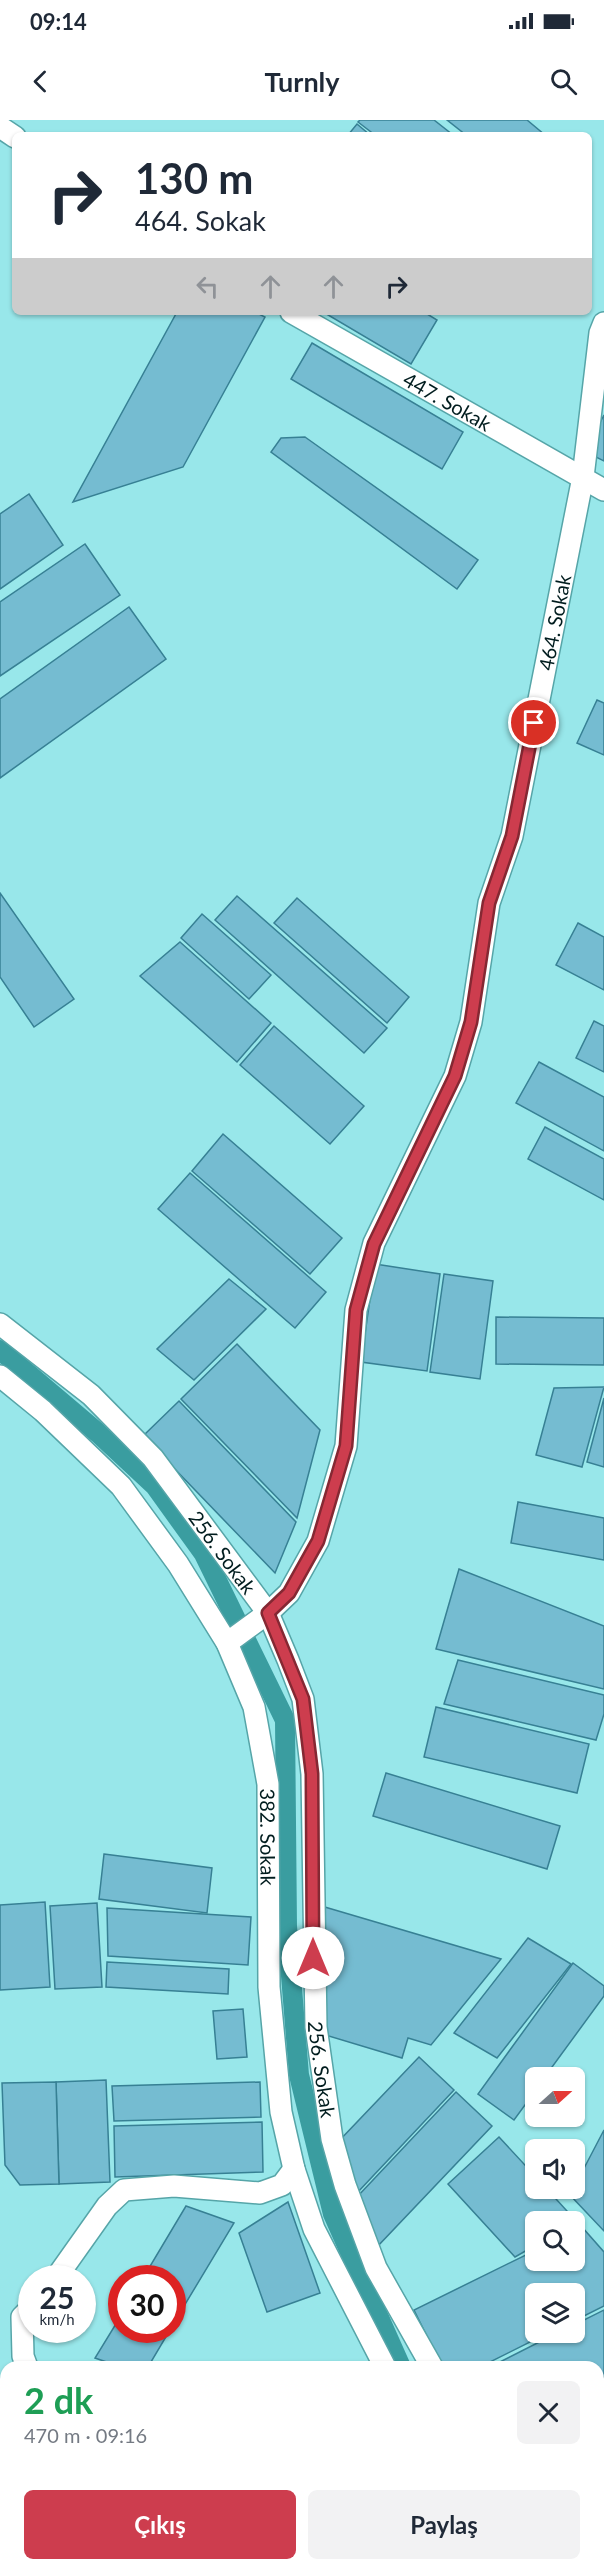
<!DOCTYPE html>
<html lang="tr">
<meta charset="utf-8">
<style>
body{margin:0;font-family:Lato,sans-serif;background:#f2f2f3;color:#1f2937;height:100vh;display:flex;flex-direction:column;font-size:22px;white-space:nowrap}
*{box-sizing:border-box;margin:0}
p{font-size:20px;color:#747a83}
.icon{flex:none;width:33px;height:33px;fill:none;stroke:currentColor;stroke-width:2;stroke-linecap:round;stroke-linejoin:round}
.map{position:relative;flex:1;overflow:hidden}
.side{position:absolute;left:0px;top:2241px;width:604px;height:210px;display:flex;flex-direction:column;background:#fff;border-radius:18px 18px 0 0;box-shadow:0 2px 4px #0004}
.side>*{flex:none}
.hud{position:absolute;left:12px;top:12px;width:580px;height:183px;border-radius:9px;box-shadow:0 2px 4px #0004;background:#fff;color:#1f2937;overflow:hidden}
.needle{width:39px;rotate:69deg}
.fabs{position:absolute;left:525px;top:1947px;display:grid;gap:12px}
.fabs a{display:grid;place-items:center;width:60px;height:60px;border-radius:9px;background:#fff;box-shadow:0 2px 4px #0004;font-size:30px}
.speed{position:absolute;left:18px;top:2145px;display:flex;gap:12px;font-size:30px;font-weight:700;text-align:center}
.speed>*{display:grid;place-content:center;width:78px;height:78px;border-radius:50%;background:#fff;box-shadow:0 2px 4px #0004;line-height:1}
.speed small{font-size:15px;font-weight:400}
.speed .limit{border:9px solid #d22;background:#fff;color:#111}
.pin{position:absolute;display:grid;place-items:center;width:51px;height:51px;color:#fff;margin:-26px;border:3px solid #fff;border-radius:50%;box-shadow:0 2px 6px #0007}
.me{position:absolute;width:66px;margin:-33px;rotate:0deg;stroke-linejoin:round;filter:drop-shadow(0 0 4px #0008)}
.turn{display:flex;align-items:center;gap:21px;height:126px;padding:0 24px;font-size:27px}
.turn .icon{width:78px;height:78px;stroke-width:2.5}
.turn b{display:block;font-size:42px;line-height:51px}
.lanes{display:flex;align-items:center;height:57px;padding:0 24px;background:#0003;justify-content:center;gap:30px;direction:ltr}
.lanes .off{opacity:.35}
.round{display:grid;place-items:center;flex:none;width:63px;height:63px;border-radius:9px;background:#f2f2f3}
.overview{display:flex;align-items:center;justify-content:space-between;height:102px;padding:0 24px}
h1{font-size:36px;font-weight:700;line-height:45px;color:#1e9e55}
.cta{display:flex;gap:12px;margin-top:auto;padding:12px 24px}
.cta a{flex:1;height:69px;border-radius:9px;background:#cd3d4e;color:#fff;font-size:24px;font-weight:700;line-height:69px;text-align:center}
.cta a+a{background:#f2f2f3;color:#1f2937}
.status{display:flex;justify-content:space-between;align-items:center;height:42px;padding:0 30px;background:#fff;direction:ltr}
.status svg{height:16px;fill:currentColor}
header{display:flex;justify-content:space-between;align-items:center;height:78px;padding:0 24px;background:#fff;font-size:27px;font-weight:700}
.map>svg:first-child{display:block}
</style>
<div class="status"><b>09:14</b><svg viewBox="0 0 49 12"><path d="M0 12V9h3v3zM5 12V6h3v6zM10 12V3h3v9zM15 12V0h3v12zM26 1h20v11H26zM47 4h2v5h-2z"/></svg></div>
<header><svg class="icon" aria-label="back" viewBox="0 0 24 24"><path d="M15 5l-7 7 7 7"/></svg>Turnly<svg class="icon" aria-label="search" viewBox="0 0 24 24"><circle cx="10" cy="10" r="6"/><path d="M15 15l6 6"/></svg></header>
<div class="map">
<svg width="604" height="2451" viewBox="0 0 604 2451">
<rect width="100%" height="100%" fill="#98e7ea"/>
<path fill="#fb9295" d="M0,2259L6,2270V2373L0,2380Z"/>
<g fill="none" stroke-linecap="round" stroke-linejoin="round">
<g stroke="#3a9da0" stroke-width="20">
<path d="M0,1230L98,1313L155,1366L204,1434L285,1600L287,1806L299,1955L333,2094L401,2247"/>
<path d="M560,2445L567,2451"/>
</g>
</g>
<g fill="#75bcd1" stroke="#378094" stroke-width="1.5">
<path d="M360,0H434L453,15H375L358,2Z"/>
<path d="M447,0H527L545,15H466Z"/>
<path d="M357,4L370,15H348Z"/>
<path d="M177,192H255L265,197L183,347L73,382Z"/>
<path d="M323,192H424L437,200L411,244Z"/>
<path d="M312,223L463,312L442,349L291,259Z"/>
<path d="M604,295V341L592,335V318Z"/>
<path d="M305,317L478,440L457,469L271,332L281,318Z"/>
<path d="M29,374L63,425L0,469V394Z"/>
<path d="M85,424L120,475L0,556V482Z"/>
<path d="M129,487L166,539L0,658V579Z"/>
<path d="M597,580L604,583V635L577,623Z"/>
<path d="M0,773L74,879L34,907L0,857Z"/>
<path d="M237,776L387,908L364,933L215,800Z"/>
<path d="M297,778L409,877L387,903L274,803Z"/>
<path d="M202,794L271,855L249,879L181,818Z"/>
<path d="M578,803L604,817V870L556,845Z"/>
<path d="M180,822L271,903L237,942L140,856Z"/>
<path d="M594,901L604,906V952L576,938Z"/>
<path d="M274,906L364,986L330,1024L240,945Z"/>
<path d="M539,942L604,977V1031L516,983Z"/>
<path d="M545,1007L604,1039V1080L528,1039Z"/>
<path d="M223,1014L342,1118L310,1154L192,1051Z"/>
<path d="M190,1053L326,1172L295,1208L158,1089Z"/>
<path d="M375,1144L440,1154L427,1251L361,1242Z"/>
<path d="M444,1154L493,1161L480,1259L430,1252Z"/>
<path d="M229,1159L266,1189L194,1260L157,1229Z"/>
<path d="M496,1197L604,1198V1245L496,1244Z"/>
<path d="M237,1224L320,1310L297,1398L181,1279Z"/>
<path d="M604,1267L582,1347L536,1335L554,1268Z"/>
<path d="M604,1278V1347L587,1342Z"/>
<path d="M179,1281L296,1402L275,1453L143,1316Z"/>
<path d="M518,1382L604,1398V1440L511,1423Z"/>
<path d="M459,1449L604,1506V1569L436,1529Z"/>
<path d="M458,1540L604,1575V1594L596,1620L444,1584Z"/>
<path d="M436,1587L589,1624L577,1673L424,1637Z"/>
<path d="M386,1653L560,1706L547,1749L373,1696Z"/>
<path d="M104,1734L212,1748L207,1793L99,1779Z"/>
<path d="M45,1782L50,1867L0,1870V1785Z"/>
<path d="M97,1783L102,1867L55,1869L50,1786Z"/>
<path d="M318,1785L501,1839L431,1925L408,1918L402,1938L322,1914Z"/>
<path d="M107,1788L251,1797L248,1845L108,1836Z"/>
<path d="M528,1818L571,1844L497,1938L454,1913Z"/>
<path d="M107,1842L229,1849L228,1874L106,1867Z"/>
<path d="M573,1843L604,1866V1876L544,1958H536V1970L514,2000L478,1974Z"/>
<path d="M243,1889L247,1937L217,1939L213,1891Z"/>
<path d="M419,1937L454,1970L356,2074L338,2022Z"/>
<path d="M106,1960L110,2062L59,2064L56,1962Z"/>
<path d="M56,1962L59,2064L20,2065L5,2045L2,1963Z"/>
<path d="M260,1962L261,1997L114,2001L112,1966Z"/>
<path d="M456,1972L492,2006L375,2129L357,2077Z"/>
<path d="M262,2002L263,2052L115,2057L114,2006Z"/>
<path d="M604,2010V2111L570,2075Z"/>
<path d="M499,2017L536,2057V2068H546L577,2102H536V2125L515,2137L448,2064Z"/>
<path d="M288,2082L320,2173L267,2192L239,2113Z"/>
<path d="M186,2086L234,2103L172,2206V2158H143Z"/>
<path d="M582,2107L604,2132V2186L574,2201V2174H536V2212H550L480,2247H442L414,2190L536,2130V2140H574V2111Z"/>
<path d="M604,2190V2257L598,2259V2247H490L559,2212H574V2205Z"/>
<path d="M122,2194V2210H170L148,2247H121L95,2238Z"/>
<path d="M598,2374L604,2375V2434L598,2431Z"/>
<path d="M279,2445H357L352,2451H287Z"/>
</g>
<g fill="none" stroke-linecap="round" stroke-linejoin="round">
<g stroke="#56a5a8" stroke-width="24">
<g id="street">
<path d="M0,7L15,17"/>
<path id="s1" d="M291,192L604,370"/>
<path id="s2" d="M0,1204L91,1275L153,1338L268,1493L288,1540L303,1579L312,1654L316,1907L332,2019L345,2065L376,2148L432,2247"/>
<path id="s3" d="M0,1256L43,1291L121,1366L178,1444L227,1523L254,1587L268,1664L269,1867L281,1992L294,2049L314,2109L385,2247"/>
<path id="s4" d="M227,1523L268,1493L289,1473L318,1421L346,1326L356,1190L374,1123L455,956L471,902L489,783L512,716L583,357L600,213L604,203"/>
<path d="M56,2158L107,2086L124,2070L174,2066L260,2073L282,2065L294,2049"/>
<path d="M27,2247L23,2236L22,2197L32,2187"/>
<path d="M598,2443L604,2447"/>
<path d="M531,2445L536,2451"/>
<path d="M74,2451L75,2445"/>
</g>
</g>
<use href="#street" stroke="#fff" stroke-width="21"/>
</g>
<g fill="none" stroke-linecap="round" stroke-linejoin="round">
<g stroke="#852833" stroke-width="15">
<path id="route" d="M313,1838L312,1654L303,1579L268,1493L289,1473L318,1421L346,1326L356,1190L374,1124L455,956L471,902L489,783L512,716L534,603"/>
</g>
<use href="#route" stroke="#cd3d4e" stroke-width="10"/>
</g>
<g text-anchor="middle" dominant-baseline="central" stroke-width="4.5" stroke-linejoin="round" paint-order="stroke">
<g font-size="20" fill="#001c1e" stroke="#98e7ea">
<text stroke="none"><textPath href="#s1" startOffset="180">447. Sokak</textPath></text>
<text stroke="none"><textPath href="#s4" startOffset="1095">464. Sokak</textPath></text>
<text stroke="none"><textPath href="#s2" startOffset="321">256. Sokak</textPath></text>
<text stroke="none"><textPath href="#s3" startOffset="554">382. Sokak</textPath></text>
<text stroke="none"><textPath href="#s2" startOffset="861">256. Sokak</textPath></text>
</g>
</g>
</svg>
<div class="fabs">
<a><svg class="needle" viewBox="-14 -14 28 28"><path d="M0-13l5 13h-10z" fill="#e53935"/><path d="M0 13l5-13h-10z" fill="#747a83"/></svg></a>
<a><svg class="icon" aria-label="sound" viewBox="0 0 24 24"><path d="M4 9h4l5-4v14l-5-4H4zM17 9q2 3 0 6"/></svg></a>
<a><svg class="icon" aria-label="search" viewBox="0 0 24 24"><circle cx="10" cy="10" r="6"/><path d="M15 15l6 6"/></svg></a>
<a><svg class="icon" aria-label="layers" viewBox="0 0 24 24"><path d="M12 4l9 5-9 5-9-5zM3 14l9 5 9-5"/></svg></a>
</div>
<div class="speed"><div>25<small>km/h</small></div><div class="limit">30</div></div>
<div class="pin" style="left:534px;top:603px;background:#d93025"><svg class="icon" aria-label="arrive" viewBox="0 0 24 24"><path d="M6 21V4h12l-3 4 3 4H6"/></svg></div>
<svg class="me" style="left:313px;top:1838px" viewBox="-20 -20 40 40"><circle r="19" fill="#fff"/><path d="M0-13L10 11 0 6-10 11z" fill="#cd3d4e"/></svg>
<div class="hud">
<div class="turn"><svg class="icon" aria-label="right" viewBox="0 0 24 24"><path d="M7 20v-9h11M14 6l5 5-5 5"/></svg><div><b>130 m</b>464. Sokak</div></div>
<div class="lanes"><svg class="icon off" aria-label="left" viewBox="0 0 24 24"><path d="M17 20v-9H6M10 6l-5 5 5 5"/></svg><svg class="icon off" aria-label="ahead" viewBox="0 0 24 24"><path d="M12 20V5M6 11l6-6 6 6"/></svg><svg class="icon off" aria-label="ahead" viewBox="0 0 24 24"><path d="M12 20V5M6 11l6-6 6 6"/></svg><svg class="icon" aria-label="right" viewBox="0 0 24 24"><path d="M7 20v-9h11M14 6l5 5-5 5"/></svg></div>
</div>
<section class="side">
<div class="overview"><div><h1>2 dk</h1><p>470 m · 09:16</p></div><a class="round"><svg class="icon" aria-label="close" viewBox="0 0 24 24"><path d="M6 6l12 12M18 6L6 18"/></svg></a></div>
<div class="cta"><a>Çıkış</a><a>Paylaş</a></div>
</section>
</div>
